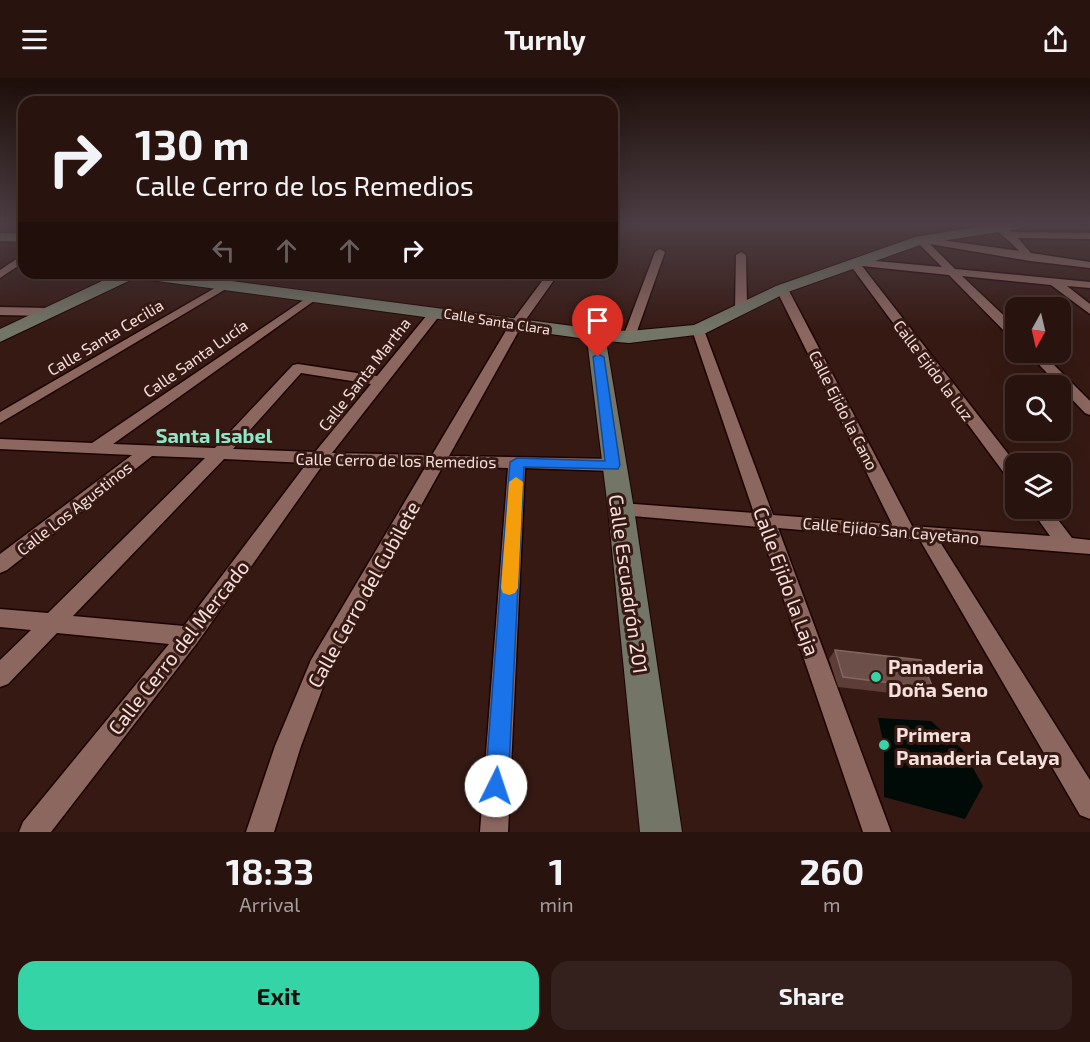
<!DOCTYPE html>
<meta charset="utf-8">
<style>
body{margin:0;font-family:"Exo 2",sans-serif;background:#34201c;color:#f1f3f6;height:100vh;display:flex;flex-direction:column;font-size:22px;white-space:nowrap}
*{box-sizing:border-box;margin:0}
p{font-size:20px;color:#a59e9e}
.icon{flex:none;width:33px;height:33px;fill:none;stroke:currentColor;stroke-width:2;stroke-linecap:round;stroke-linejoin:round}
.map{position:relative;height:754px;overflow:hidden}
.side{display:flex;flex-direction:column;background:#28130e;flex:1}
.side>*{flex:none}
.top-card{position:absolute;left:18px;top:18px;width:600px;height:183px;border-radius:18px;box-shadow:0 6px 24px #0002,0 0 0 2px #44322e;background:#28130e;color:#f1f3f6;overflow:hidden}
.needle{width:39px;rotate:188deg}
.buttons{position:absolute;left:1005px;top:219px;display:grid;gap:12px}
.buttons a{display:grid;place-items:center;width:66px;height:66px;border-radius:12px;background:#28130e;box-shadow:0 6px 24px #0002,0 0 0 2px #44322e;font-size:30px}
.pin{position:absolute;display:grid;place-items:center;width:51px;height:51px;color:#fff;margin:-62px -26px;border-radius:50% 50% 50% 0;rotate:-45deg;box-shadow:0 0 6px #0007}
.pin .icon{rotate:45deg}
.me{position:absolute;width:66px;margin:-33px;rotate:4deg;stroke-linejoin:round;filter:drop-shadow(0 0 4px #0008)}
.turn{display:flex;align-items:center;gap:21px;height:126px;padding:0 18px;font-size:27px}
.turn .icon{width:78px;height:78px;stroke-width:2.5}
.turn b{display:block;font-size:42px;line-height:51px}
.lanes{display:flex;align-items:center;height:57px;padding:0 18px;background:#0003;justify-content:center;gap:30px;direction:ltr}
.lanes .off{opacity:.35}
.eta{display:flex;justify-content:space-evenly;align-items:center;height:102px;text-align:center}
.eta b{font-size:36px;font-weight:700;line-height:42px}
.cta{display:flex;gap:12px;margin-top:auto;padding:12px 18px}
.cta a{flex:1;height:69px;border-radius:18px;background:#35d4a7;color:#111;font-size:24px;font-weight:700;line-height:69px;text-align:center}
.cta a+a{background:#34201c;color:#f1f3f6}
header{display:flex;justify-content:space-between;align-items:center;height:78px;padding:0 18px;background:#28130e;font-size:27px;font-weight:700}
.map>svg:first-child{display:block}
</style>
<header><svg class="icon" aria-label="menu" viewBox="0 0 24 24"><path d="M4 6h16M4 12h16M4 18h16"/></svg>Turnly<svg class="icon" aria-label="share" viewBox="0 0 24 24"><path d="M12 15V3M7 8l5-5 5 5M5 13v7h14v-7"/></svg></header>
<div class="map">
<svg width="1090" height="754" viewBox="0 0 1090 754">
<rect width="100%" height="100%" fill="#361913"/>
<path fill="#000b07" d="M878,640L931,643L963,672L983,708L965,741L884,719V667Z"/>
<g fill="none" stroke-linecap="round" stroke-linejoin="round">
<g stroke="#1c0301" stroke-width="3">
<g id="street">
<path d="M999,147L1012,154L1090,155V161L1018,160L1031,175L1090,184V190L1030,183L930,166L955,191L1090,204V210L1067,208L1090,226V236L1051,207L962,198L1016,249V261L1011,260L949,197L862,188L1016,386V405L1010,403L848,184L853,181L942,189L915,162L920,159L1019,173C1011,164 1003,158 994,150Z"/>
<path d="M660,171L665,174L635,259L634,262H624L623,259L655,174Z"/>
<path d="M741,174L746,177L747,231L741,235L735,231L736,177Z"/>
<path d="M24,176V184L0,200V192Z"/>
<path d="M32,195C49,195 120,191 129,199L124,202L37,198Z"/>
<path d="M548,195H559L522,247L449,378L613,381L619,383L621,387L619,391L613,393L525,390L508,754H480L508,390L443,388L329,593L301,668L274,754H246L275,668L311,582L426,388L324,385L197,565L51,754H19L23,744L169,566L57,555L8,606L0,609V582L31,552L0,549V531L48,535L205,380L152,378L7,492L0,495V476L132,377L0,371V361L92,365L314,215L320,218L318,220L113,366L215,370L293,287L298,286L377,298L432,231H440V237L332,375L432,377L510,246ZM301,295L371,306L315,374L233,371ZM224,381L307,385L184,548L73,538Z"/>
<path d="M227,203L233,206L231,208L0,345V334Z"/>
<path d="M782,208L788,211L912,448L1050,458L1030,430H1049L1072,460L1090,462V476L940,464L1090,702V741L1080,737L920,462L778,450L891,754H863L759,449L621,437L615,436L612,431L615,426L621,425L754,435L692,252L698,248L704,252L773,437L892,446L776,211Z"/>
<path d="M0,229L48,230L54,234L48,238L0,237Z"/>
<path d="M1027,274H1041L1090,323V337L1085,335Z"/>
</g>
</g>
<g stroke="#1c0301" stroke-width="2">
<g id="secondary">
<path d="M994,146H1029L1022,150L923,166L788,214L704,256L629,265L606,263L634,431L682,754H640L608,431L587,261L135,200L0,264V251L119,195H171L596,251L629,253L694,247L776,208L915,159Z"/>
<path d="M0,155L24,156V164L0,163Z"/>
</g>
</g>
<use href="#street" fill="#8b6760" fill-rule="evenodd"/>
<use href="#secondary" fill="#737567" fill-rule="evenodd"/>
</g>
<path fill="#5c3d37" d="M835,572L933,610L926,619L838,609L829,581Z"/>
<path fill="#6d4f49" stroke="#826660" stroke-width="1.5" d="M835,572L921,582L933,610L843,599Z"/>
<linearGradient id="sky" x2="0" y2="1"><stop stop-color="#1e0e0a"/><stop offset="0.58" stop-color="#4c3e44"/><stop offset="1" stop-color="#4c3e44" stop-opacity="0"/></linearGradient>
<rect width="1090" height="252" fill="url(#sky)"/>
<path fill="#1a73e8" stroke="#114b97" stroke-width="1.5" d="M598,276L604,279L620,387L618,391L524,389L508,708L504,716L496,719L489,716L485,708L510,384L517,380L605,383L593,279Z"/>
<path fill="#f59e0b" d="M516,399L523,404L518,510L515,515L509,517L503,515L501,510L509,404Z"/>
<g fill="#35d4a7" stroke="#361913" stroke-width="2">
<circle cx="876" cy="599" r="6"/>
<circle cx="884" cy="667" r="6"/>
</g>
<g text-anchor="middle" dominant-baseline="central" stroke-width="6" stroke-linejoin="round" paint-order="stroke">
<g font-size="14" fill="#f5e0db" stroke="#361913">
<text transform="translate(497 243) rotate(9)">Calle Santa Clara</text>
</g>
<g font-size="16" fill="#f5e0db" stroke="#361913">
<text transform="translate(105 259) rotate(-31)">Calle Santa Cecilia</text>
<text transform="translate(195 280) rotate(-35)">Calle Santa Lucía</text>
<text transform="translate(934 292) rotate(53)">Calle Ejido la Luz</text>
<text transform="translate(364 296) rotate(-52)">Calle Santa Martha</text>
<text transform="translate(844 332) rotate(63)">Calle Ejido la Cano</text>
<text transform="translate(396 382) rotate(1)">Calle Cerro de los Remedios</text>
<text transform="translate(74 430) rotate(-38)">Calle Los Agustinos</text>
<text transform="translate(891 452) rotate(5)">Calle Ejido San Cayetano</text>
</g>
<g font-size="20" font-weight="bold" fill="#8ce8c7" stroke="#361913">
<text x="214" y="357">Santa Isabel</text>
</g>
<g font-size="20" fill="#f5e0db" stroke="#361913">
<text transform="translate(787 503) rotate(70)">Calle Ejido la Laja</text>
<text transform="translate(629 506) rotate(82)">Calle Escuadrón 201</text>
<text transform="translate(363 516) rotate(-61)">Calle Cerro del Cubilete</text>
<text transform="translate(178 569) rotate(-52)">Calle Cerro del Mercado</text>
</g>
<g font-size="20" font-weight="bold" fill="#f5e0db" stroke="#361913" text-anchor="start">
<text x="888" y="588">Panaderia<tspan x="888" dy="23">Doña Seno</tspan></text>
<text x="896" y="656">Primera<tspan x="896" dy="23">Panaderia Celaya</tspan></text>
</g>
</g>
</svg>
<div class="buttons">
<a><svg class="needle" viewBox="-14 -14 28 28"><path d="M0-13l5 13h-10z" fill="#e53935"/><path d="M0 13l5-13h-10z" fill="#a59e9e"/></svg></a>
<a><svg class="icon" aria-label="search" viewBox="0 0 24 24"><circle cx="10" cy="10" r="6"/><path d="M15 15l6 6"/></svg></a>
<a><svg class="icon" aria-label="layers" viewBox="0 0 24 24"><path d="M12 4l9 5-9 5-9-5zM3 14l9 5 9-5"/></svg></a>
</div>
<div class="pin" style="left:598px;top:279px;background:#d93025"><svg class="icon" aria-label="arrive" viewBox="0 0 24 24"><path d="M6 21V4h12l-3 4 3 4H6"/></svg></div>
<svg class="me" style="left:496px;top:708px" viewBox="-20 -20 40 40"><circle r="19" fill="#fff"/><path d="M0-13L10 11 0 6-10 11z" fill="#1a73e8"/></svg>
<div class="top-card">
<div class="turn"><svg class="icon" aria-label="right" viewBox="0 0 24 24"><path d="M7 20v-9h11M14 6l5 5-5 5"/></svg><div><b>130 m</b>Calle Cerro de los Remedios</div></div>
<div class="lanes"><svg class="icon off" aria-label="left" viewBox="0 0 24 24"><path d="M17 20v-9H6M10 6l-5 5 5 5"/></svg><svg class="icon off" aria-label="ahead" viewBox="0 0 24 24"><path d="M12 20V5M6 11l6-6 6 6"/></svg><svg class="icon off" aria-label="ahead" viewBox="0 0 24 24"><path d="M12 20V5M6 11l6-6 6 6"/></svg><svg class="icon" aria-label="right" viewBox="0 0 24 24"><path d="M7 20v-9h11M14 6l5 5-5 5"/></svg></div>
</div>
</div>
<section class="side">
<div class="eta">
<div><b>18:33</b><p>Arrival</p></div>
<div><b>1</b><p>min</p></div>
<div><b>260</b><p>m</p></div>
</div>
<div class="cta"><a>Exit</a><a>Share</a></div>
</section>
